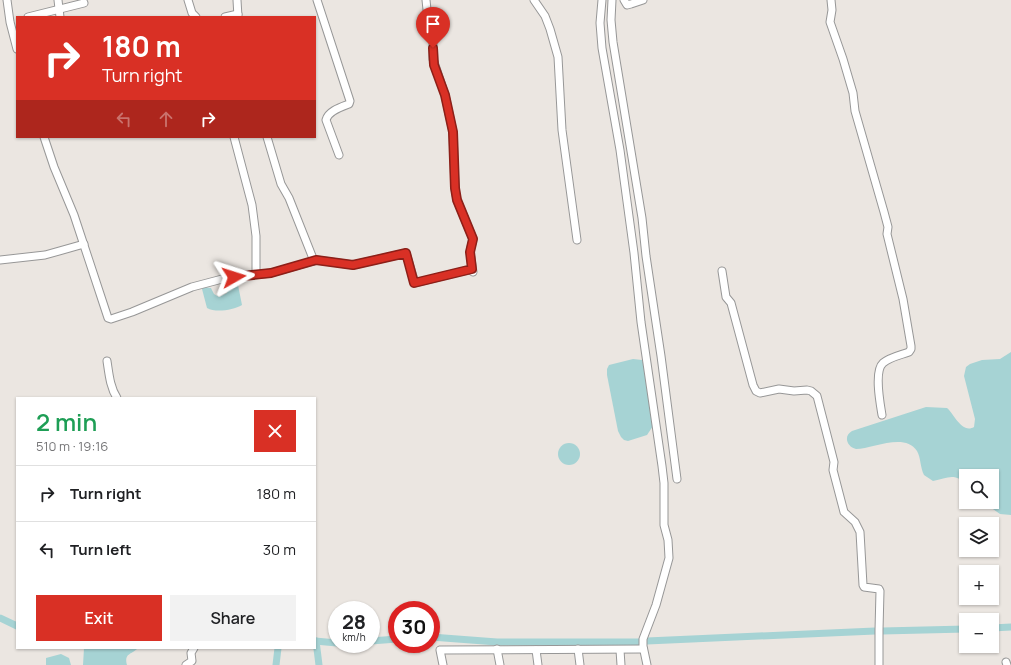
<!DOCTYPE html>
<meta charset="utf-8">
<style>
body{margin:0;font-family:Manrope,sans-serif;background:#f2f2f2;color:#202124;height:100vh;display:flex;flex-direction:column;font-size:15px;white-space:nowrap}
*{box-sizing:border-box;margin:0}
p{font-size:13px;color:#757577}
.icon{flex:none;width:22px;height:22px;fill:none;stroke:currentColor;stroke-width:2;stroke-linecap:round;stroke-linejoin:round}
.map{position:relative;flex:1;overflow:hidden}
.panel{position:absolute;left:16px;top:397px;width:300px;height:252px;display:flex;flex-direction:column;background:#fff;border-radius:0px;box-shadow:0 1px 3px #0004}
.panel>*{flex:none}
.guide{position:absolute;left:16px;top:16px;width:300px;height:122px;border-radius:0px;box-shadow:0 1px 3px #0004;background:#d93025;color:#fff;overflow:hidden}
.tools{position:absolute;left:959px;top:469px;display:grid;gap:8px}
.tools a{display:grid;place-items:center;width:40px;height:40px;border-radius:0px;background:#fff;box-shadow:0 1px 3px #0004;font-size:20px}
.speed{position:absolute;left:328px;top:601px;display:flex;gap:8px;font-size:20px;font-weight:700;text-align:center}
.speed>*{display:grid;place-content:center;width:52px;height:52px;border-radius:50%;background:#fff;box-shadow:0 1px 3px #0004;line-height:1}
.speed small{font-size:10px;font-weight:400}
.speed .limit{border:6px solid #d22;background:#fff;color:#111}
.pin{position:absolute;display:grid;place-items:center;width:34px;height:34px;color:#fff;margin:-41px -17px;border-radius:50% 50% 50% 0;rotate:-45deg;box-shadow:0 0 4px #0007}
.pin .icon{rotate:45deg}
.me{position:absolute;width:44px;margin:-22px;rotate:84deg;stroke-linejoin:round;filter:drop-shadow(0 0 3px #0008)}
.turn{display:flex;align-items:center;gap:14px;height:84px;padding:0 20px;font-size:18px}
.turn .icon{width:52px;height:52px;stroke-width:2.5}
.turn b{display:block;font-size:28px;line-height:34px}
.lanes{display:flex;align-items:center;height:38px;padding:0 20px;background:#0003;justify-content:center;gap:20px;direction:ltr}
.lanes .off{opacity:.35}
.round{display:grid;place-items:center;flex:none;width:42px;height:42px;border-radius:0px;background:#f2f2f2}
.headline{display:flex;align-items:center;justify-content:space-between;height:68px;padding:0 20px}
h1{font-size:24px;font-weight:600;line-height:30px;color:#1e9e55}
.button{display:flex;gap:8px;margin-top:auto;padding:8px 20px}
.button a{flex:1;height:46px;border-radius:0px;background:#d93025;color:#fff;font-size:16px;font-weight:600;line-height:46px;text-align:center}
.button a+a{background:#f2f2f2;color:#202124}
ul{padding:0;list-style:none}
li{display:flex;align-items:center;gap:12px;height:56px;padding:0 20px;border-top:1px solid #e0e0e0}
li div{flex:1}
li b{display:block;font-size:15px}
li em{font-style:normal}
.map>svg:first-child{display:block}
</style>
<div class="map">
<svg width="1011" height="665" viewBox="0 0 1011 665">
<rect width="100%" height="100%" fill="#ebe6e1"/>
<g fill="#a6d3d4">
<path d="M237,280L242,305C233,310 216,313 207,308L202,289L204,287L211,288L214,294L219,297L227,293L230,283Z"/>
<path d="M1011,352V515L1000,514L983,502H992V476H966V485C956,472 947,478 933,481L924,475C920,467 921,458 917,451C905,432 872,449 856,449C847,447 843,436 852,431L926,407L947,408C954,414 962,434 974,427L975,419L964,376L966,367L970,364L982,360L1000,359Z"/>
<path d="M633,359L642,360L644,365L653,426L647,435L628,441L624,440L621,437L618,431L607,375V369L609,365Z"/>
<circle cx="569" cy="454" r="11"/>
<path d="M84,648H138C131,655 124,653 127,665H83Z"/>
<path d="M61,654L69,658L71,665H46V658Z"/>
</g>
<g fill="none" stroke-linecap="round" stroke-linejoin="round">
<g stroke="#a6d3d4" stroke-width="7">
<path d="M0,618L17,626"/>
<path d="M992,628L1011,627"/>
<path d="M882,631L966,629"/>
<path d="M431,637L497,642H638"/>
<path d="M315,641L337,643"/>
<path d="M316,641L319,665"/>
<path d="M371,641L397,639"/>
<path d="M647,641L875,631"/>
<path d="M276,665L278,648"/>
</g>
<g stroke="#979797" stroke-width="9">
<g id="street">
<path d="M7,0L10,22L17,49"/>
<path d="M58,0L60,17"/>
<path d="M188,0L192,13L196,17"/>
<path d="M237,0L238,17"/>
<path d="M317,0L350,101L349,104C341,107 328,111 326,120L339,155"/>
<path d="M426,0L429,29L433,43V59L445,95L453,132L455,189L457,200L473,239L470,252L473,272"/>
<path d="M534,0L545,16L550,29L558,57L562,130L577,240"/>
<path d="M602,0L600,23L602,48L620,150L634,253L641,322L662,466L664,483V525L668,540L669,558L656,605L643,639V646L647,665"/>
<path d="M612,0L611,20L613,42L642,218L646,256L661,356L677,479"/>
<path d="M624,0L627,5L631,4L643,0"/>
<path d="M831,0L832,10L830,22L843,59L853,93L855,111L884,212L888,227L887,234L903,299L911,346V349L909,352C901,355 890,357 883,363C874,371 880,403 882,415"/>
<path d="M28,17L84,3"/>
<path d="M225,17L238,14"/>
<path d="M44,137L54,167L74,215L108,318L111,319L132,312L192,287L226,278L271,273L317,260L353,265L406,253L415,283L472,269"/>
<path d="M234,137L252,205L256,236V274"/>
<path d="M267,137L281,184L289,198L314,261"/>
<path d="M0,260L45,255L84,244"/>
<path d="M722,271L726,297L731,303L753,385L756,391L760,393L779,389L794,391L807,390L811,391L817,396L834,462L833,470L844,512L855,522L860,532L863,585L864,587L879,589L880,591L879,630V665"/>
<path d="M107,361C109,374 110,387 117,398"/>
<path d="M497,649L500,665"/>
<path d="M578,649L580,665"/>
<path d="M536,650L538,665"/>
<path d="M620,650L621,665"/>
<path d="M1006,662L1007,665"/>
<path d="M186,665L192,661L191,653L194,648"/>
<path d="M443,665L440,650L643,649"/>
</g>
</g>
<use href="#street" stroke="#fff" stroke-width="7"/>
</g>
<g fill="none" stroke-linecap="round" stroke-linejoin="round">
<g stroke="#8d1f18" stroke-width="10">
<path id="route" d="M234,277L271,273L316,260L353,265L406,253L414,283L472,269L470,252L473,239L457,200L455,188L453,132L445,95L434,65L433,48"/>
</g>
<use href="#route" stroke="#d93025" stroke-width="7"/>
</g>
</svg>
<div class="tools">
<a><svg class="icon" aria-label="search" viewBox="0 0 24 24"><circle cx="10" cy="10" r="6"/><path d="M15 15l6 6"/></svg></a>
<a><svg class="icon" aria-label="layers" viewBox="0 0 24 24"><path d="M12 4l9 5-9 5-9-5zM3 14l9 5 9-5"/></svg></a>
<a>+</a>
<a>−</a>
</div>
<div class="speed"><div>28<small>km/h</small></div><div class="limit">30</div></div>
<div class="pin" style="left:433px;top:48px;background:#d93025"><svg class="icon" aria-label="arrive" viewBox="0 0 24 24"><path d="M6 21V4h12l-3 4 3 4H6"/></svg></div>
<svg class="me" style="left:234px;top:277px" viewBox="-20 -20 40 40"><path d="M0-17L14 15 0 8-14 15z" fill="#d93025" stroke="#fff" stroke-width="4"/></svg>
<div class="guide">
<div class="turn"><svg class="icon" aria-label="right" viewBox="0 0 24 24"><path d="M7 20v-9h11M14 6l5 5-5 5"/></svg><div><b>180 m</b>Turn right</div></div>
<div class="lanes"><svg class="icon off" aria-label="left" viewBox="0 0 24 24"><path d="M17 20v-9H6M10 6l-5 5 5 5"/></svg><svg class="icon off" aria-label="ahead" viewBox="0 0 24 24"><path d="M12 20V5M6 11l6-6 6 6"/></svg><svg class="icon" aria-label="right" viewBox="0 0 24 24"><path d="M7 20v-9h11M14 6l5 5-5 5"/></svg></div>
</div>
<section class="panel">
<div class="headline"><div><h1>2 min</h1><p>510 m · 19:16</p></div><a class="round" style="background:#d93025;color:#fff"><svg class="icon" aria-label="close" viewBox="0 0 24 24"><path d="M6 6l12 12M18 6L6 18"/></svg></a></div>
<ul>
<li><svg class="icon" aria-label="right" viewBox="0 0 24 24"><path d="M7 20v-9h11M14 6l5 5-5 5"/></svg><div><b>Turn right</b></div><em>180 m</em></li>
<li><svg class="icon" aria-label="left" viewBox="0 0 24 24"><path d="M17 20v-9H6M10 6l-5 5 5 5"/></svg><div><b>Turn left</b></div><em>30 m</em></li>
</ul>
<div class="button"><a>Exit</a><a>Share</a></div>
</section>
</div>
